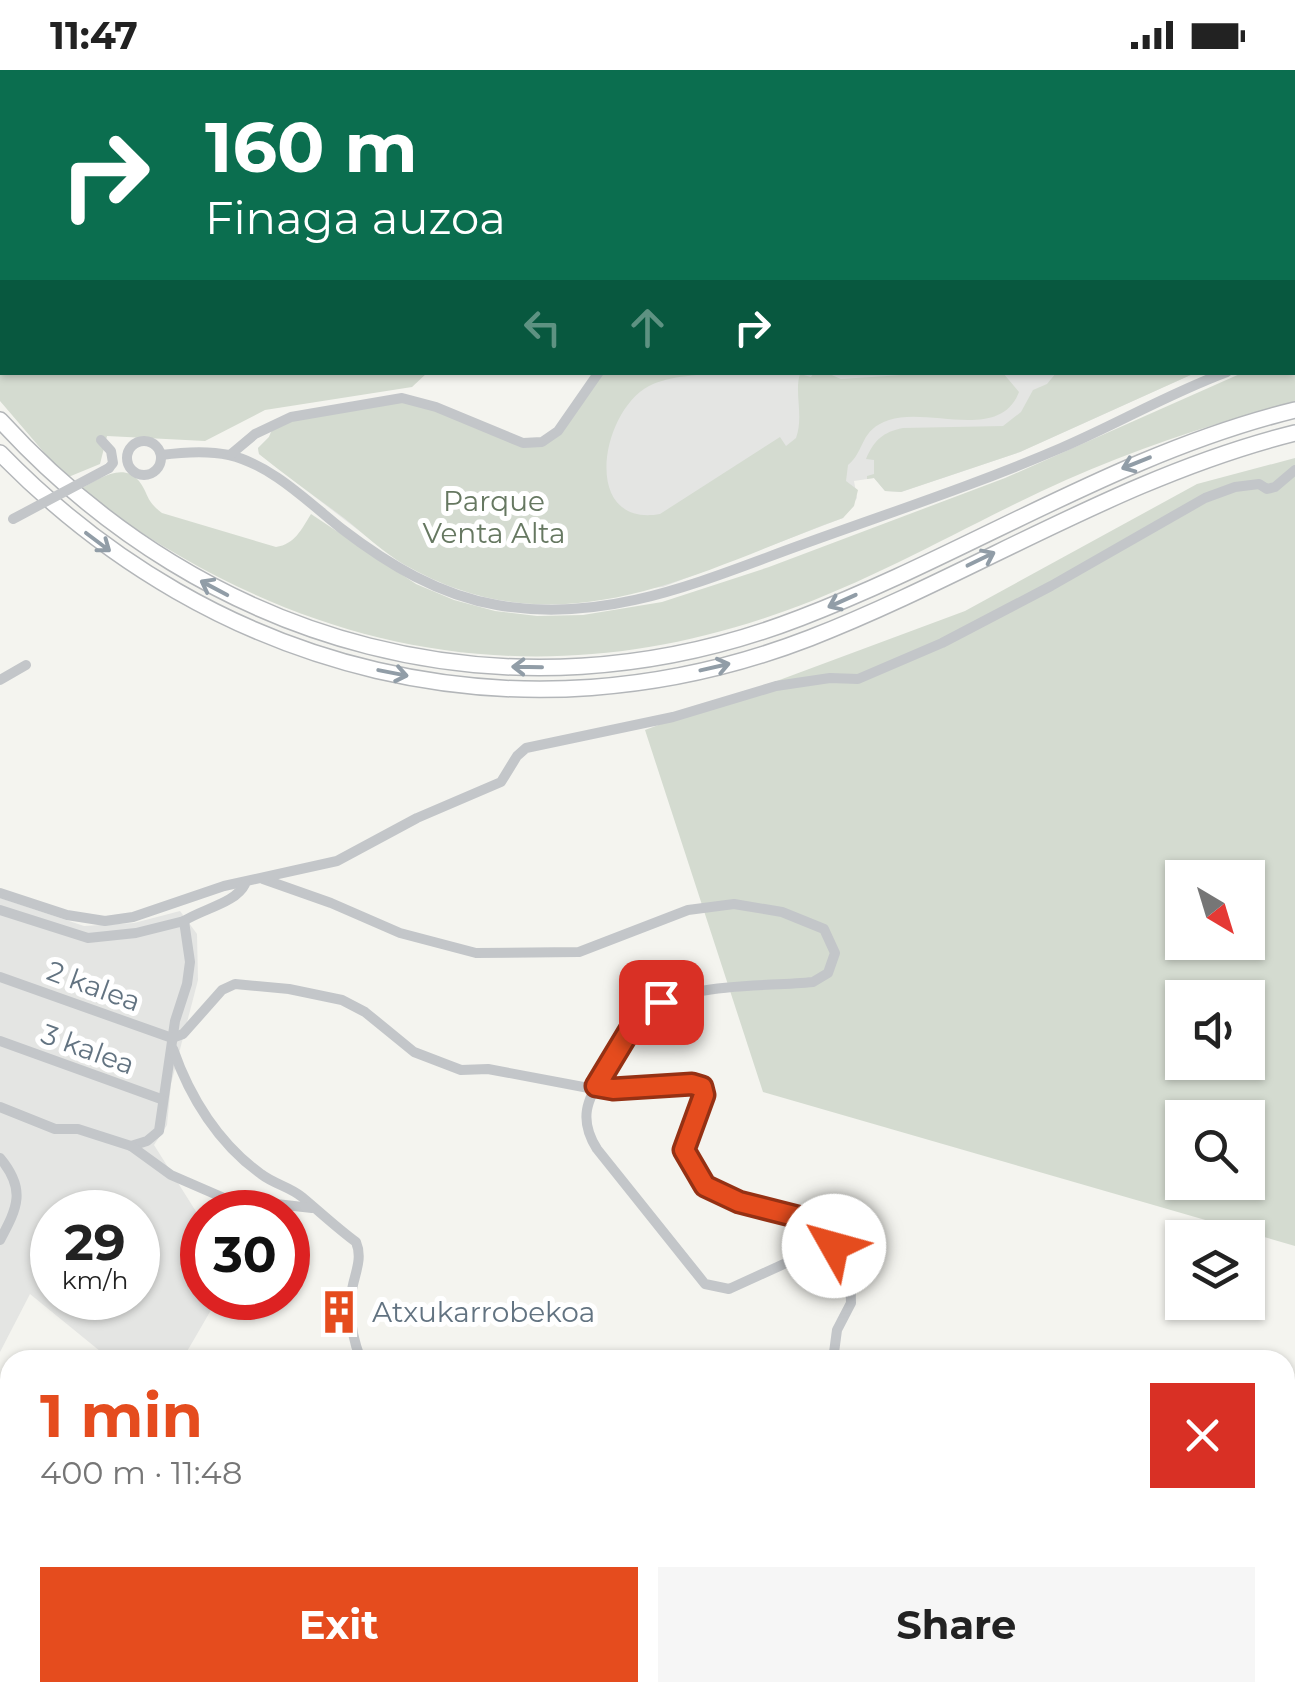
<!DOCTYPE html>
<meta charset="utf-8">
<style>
body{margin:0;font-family:Montserrat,sans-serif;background:#f6f6f6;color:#222;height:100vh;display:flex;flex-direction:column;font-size:38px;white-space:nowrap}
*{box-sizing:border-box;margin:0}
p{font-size:32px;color:#767676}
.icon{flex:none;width:55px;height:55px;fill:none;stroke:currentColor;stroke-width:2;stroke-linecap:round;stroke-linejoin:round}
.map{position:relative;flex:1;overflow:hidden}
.drawer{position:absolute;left:0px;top:1280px;width:1295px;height:352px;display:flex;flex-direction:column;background:#fff;border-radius:30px 30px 0 0;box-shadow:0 2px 8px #0004}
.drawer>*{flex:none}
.top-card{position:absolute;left:0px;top:0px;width:1295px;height:305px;box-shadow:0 2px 8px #0004;background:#0b6e4f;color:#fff;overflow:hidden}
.needle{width:65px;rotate:142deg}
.controls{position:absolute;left:1165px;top:790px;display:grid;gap:20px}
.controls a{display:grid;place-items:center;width:100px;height:100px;border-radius:0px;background:#fff;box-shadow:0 2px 8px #0004;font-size:50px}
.speed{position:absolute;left:30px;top:1120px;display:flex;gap:20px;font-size:50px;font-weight:700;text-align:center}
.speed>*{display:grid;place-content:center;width:130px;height:130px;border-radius:50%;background:#fff;box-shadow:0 2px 8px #0004;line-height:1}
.speed small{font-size:25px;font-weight:400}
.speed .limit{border:15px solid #d22;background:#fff;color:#111}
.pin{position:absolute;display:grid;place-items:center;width:85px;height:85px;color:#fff;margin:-42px;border-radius:20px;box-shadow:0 5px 15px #0006}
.me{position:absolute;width:110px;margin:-55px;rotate:308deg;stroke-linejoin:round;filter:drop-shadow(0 0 8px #0008)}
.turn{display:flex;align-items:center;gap:35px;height:210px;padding:0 40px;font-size:45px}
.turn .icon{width:130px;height:130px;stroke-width:2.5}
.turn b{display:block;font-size:70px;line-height:85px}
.lanes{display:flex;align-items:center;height:95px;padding:0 40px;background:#0003;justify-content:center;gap:50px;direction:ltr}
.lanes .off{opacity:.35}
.round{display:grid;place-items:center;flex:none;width:105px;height:105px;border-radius:0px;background:#f6f6f6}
.summary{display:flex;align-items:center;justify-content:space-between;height:170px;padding:0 40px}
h1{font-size:60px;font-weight:700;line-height:75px;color:#e54c1e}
.cta{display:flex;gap:20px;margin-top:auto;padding:20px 40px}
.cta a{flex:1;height:115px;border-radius:0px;background:#e54c1e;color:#fff;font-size:40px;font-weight:700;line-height:115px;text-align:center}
.cta a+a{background:#f6f6f6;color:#222}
.status{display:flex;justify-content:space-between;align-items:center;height:70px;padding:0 50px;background:#fff;direction:ltr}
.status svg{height:28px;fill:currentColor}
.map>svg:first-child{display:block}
</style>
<div class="status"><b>11:47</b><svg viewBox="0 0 49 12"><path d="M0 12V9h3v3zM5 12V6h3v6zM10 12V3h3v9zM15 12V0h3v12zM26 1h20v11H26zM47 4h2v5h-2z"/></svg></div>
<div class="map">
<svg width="1295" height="1632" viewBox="0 0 1295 1632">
<rect width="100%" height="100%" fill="#f4f4ef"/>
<g fill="#e4e5e3" fill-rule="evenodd">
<path d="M1149,0H1295V269L1293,270L1292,2H1146Z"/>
<path d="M599,303H1195L1020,382L901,422L885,421L874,408L854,411L857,428L843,448L663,517L503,530L452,517L401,493L259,384L258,378L269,367L274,355L523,373L551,367Z"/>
<path d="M0,828L84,856L134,853L180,841L197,864L198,910L171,1014L167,1055L154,1075L202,1151V1228H218L182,1290H111L30,1224L0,1282ZM52,1142H138V1228H52Z"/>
</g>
<g fill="#d4dbd0" fill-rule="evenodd">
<path d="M0,0L144,2H2V302L427,303L412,317L265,340L205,371L107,366L100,394L66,408L0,331Z"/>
<path d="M591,0H890L584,2Z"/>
<path d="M1293,286H1295V331C1218,352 1140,377 1066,410C972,452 883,506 785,541C531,633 293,582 80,419C98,410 122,391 139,411C149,424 145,430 162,443L276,477C295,474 301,460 311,444L416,514L454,530L495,541L537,546L583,545L662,532L769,497L1005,408L1242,303L1292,302Z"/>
<path d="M599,303H726C701,305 671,305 649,316C600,342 581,458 660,444L780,367L786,376L796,368C804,346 794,322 800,304L811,307L814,303H827L841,309L932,303H1003L1019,322C1000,372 929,337 889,350C859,360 866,380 848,395L846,411L858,420L854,436L843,448C694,502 561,584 405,495C383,482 364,464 344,448C316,427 286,406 259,384L258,378L269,367L274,355L402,328L523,373L551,367Z"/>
<path d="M1056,303H1195L1020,382L901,422L885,421L874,408L867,409V406L874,404V390L866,389C874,370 883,362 903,358L1003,356L1021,342L1033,320L1047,314Z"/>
<path d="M1295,388V1176L763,1022L645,660L965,541L1197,414ZM1182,808H1248V872H1182ZM1182,928H1248V992H1182ZM1182,1048H1248V1112H1182Z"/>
<path d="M1295,1514V1632H541L538,1623L1285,1622V1517Z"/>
<path d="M13,1623H71L82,1632H24Z"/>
</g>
<path fill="#bac6ca" d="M263,0H591L263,2Z"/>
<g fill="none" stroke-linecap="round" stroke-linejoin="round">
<g stroke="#bac6ca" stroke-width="2.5">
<path d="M8,2L21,0"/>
<path d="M0,4H2"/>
</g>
<g stroke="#b3b7bb" stroke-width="15">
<path id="major" d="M0,1630L2,1632"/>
</g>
<g stroke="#b3b6b9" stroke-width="18">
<g id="highway">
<path d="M0,350C207,577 510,660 800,548C968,484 1119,383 1295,340"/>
<path d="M0,383C215,604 520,680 810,568C974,504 1122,406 1295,363"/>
</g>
</g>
<g stroke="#c3c6c9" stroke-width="10">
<path d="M1146,2L1149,0"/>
<path d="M1292,281H1295"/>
<path d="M101,370L111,381L113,393L109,398"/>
<circle cx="144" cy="388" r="17"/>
<path d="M161,385C183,382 206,380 229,385C272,395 309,433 342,459C389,495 439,525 497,535C605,554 699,512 798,476C886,444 975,415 1061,378C1117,354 1170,323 1227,302"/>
<path d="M230,385L255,364L291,347L402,328L436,337L523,373L542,372L558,361L599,302"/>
<path d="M0,610L26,595"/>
<path d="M263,809L331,833L400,863L476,883L579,882L688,840L734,834L782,842L824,859L835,883L828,903L813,912C757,918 680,909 637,951C624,964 614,986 604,1002C587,1030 578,1049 597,1079L705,1214L729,1219L819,1178L834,1176"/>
<path d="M0,823L67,845L105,851L133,847L224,816L337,791L417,748L501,712L517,686L526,678L673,647L776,616L830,608L858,609L942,573L1051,516L1205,428L1235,417L1259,414L1267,419L1275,417L1295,400"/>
<path d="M0,840L88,868L136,863L184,851L190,892L187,914L175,951L159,1061L147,1071L131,1076"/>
<path d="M184,851C202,839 236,833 245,814"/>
<path d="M0,907L172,968"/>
<path d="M172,968L183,964L222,920L235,914L289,919L342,930L365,942L414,982L461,1000L488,999L594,1019"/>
<path d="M0,971L161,1029"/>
<path d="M173,979C190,1028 219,1074 261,1104C274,1114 290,1117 302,1127C320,1142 337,1158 356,1172C364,1191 352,1208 351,1227C349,1248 353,1270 361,1290"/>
<path d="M596,1016L613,1019L692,1014L702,1017L704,1025L684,1080L705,1116L739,1132L813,1151L841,1183L850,1197L851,1233L837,1260L833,1290"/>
<path d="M0,1037L55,1059H78L131,1076L171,1105L224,1128L312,1138"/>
<path d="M0,1088C26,1119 18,1137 0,1170"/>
<path d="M1285,1440L1295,1453"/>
<path d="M1285,1481L1295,1482"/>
<path d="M0,1504L10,1513"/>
<path d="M135,1622L146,1632"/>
<path d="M162,1622L166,1632"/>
</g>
<use href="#major" stroke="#fff" stroke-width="12"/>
<use href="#highway" stroke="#fff" stroke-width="15"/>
<path stroke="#c3c6c9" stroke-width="10" d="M13,449L109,398"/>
</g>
<defs><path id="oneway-shaft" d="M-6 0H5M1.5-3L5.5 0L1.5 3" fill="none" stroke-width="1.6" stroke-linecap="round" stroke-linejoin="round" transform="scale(2.5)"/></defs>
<g stroke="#919da7">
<use href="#oneway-shaft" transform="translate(1136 393) rotate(158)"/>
<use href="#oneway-shaft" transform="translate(98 472) rotate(37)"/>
<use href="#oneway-shaft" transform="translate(981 489) rotate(-26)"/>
<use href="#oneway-shaft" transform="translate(214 518) rotate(-152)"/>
<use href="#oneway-shaft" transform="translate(842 531) rotate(156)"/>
<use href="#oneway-shaft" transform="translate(527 597) rotate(-179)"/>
<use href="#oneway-shaft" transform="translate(715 597) rotate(-13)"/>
<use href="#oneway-shaft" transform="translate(393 603) rotate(11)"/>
</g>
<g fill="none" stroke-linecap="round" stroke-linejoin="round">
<g stroke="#953114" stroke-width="25">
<path id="route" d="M661,932L634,953L596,1016L613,1019L692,1014L702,1017L704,1025L684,1080L705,1116L739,1132L814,1151L834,1176"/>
</g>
<use href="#route" stroke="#e54c1e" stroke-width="18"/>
</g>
<defs>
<g id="building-bare" transform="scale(3.45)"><path d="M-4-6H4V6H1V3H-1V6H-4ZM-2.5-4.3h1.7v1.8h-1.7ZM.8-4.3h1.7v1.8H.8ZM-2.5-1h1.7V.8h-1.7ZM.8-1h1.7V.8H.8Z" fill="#e54c1e" stroke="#fff" stroke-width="2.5" paint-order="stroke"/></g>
</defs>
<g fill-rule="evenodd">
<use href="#building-bare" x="339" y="1242"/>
</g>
<g text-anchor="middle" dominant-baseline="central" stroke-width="10" stroke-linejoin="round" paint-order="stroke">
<g font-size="28" fill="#667861" stroke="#fff">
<text x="494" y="431">Parque<tspan x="494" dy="32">Venta Alta</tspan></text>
</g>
<g font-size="28" fill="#627381" stroke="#fff">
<text transform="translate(94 916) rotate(20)">2 kalea</text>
<text transform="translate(88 979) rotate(20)">3 kalea</text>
</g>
<g font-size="28" fill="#627381" stroke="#fff" text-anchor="start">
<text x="372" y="1242">Atxukarrobekoa</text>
</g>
</g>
</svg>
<div class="controls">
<a><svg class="needle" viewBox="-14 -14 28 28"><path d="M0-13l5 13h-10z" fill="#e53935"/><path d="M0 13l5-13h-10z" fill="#767676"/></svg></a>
<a><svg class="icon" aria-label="sound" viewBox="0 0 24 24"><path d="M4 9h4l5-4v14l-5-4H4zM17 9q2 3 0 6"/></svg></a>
<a><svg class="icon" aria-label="search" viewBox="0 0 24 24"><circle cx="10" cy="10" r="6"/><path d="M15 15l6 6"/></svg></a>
<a><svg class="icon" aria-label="layers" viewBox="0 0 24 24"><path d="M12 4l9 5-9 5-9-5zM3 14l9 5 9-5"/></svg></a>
</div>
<div class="speed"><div>29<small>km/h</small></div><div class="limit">30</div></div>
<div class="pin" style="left:661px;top:932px;background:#d93025"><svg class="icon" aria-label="arrive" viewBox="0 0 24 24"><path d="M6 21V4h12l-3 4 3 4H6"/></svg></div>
<svg class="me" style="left:834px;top:1176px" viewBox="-20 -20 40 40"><circle r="19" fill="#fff"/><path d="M0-13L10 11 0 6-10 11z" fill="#e54c1e"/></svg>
<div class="top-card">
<div class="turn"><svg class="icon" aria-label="right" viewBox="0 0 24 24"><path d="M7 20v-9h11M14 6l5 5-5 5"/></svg><div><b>160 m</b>Finaga auzoa</div></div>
<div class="lanes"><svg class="icon off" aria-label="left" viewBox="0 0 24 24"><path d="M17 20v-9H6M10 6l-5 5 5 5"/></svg><svg class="icon off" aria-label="ahead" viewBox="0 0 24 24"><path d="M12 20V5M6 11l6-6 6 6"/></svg><svg class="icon" aria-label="right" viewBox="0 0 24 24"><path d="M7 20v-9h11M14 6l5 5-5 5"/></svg></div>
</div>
<section class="drawer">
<div class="summary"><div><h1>1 min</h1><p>400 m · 11:48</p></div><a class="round" style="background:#d93025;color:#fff"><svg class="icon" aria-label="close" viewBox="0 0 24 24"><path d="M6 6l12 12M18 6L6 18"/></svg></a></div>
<div class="cta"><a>Exit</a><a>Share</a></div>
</section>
</div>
